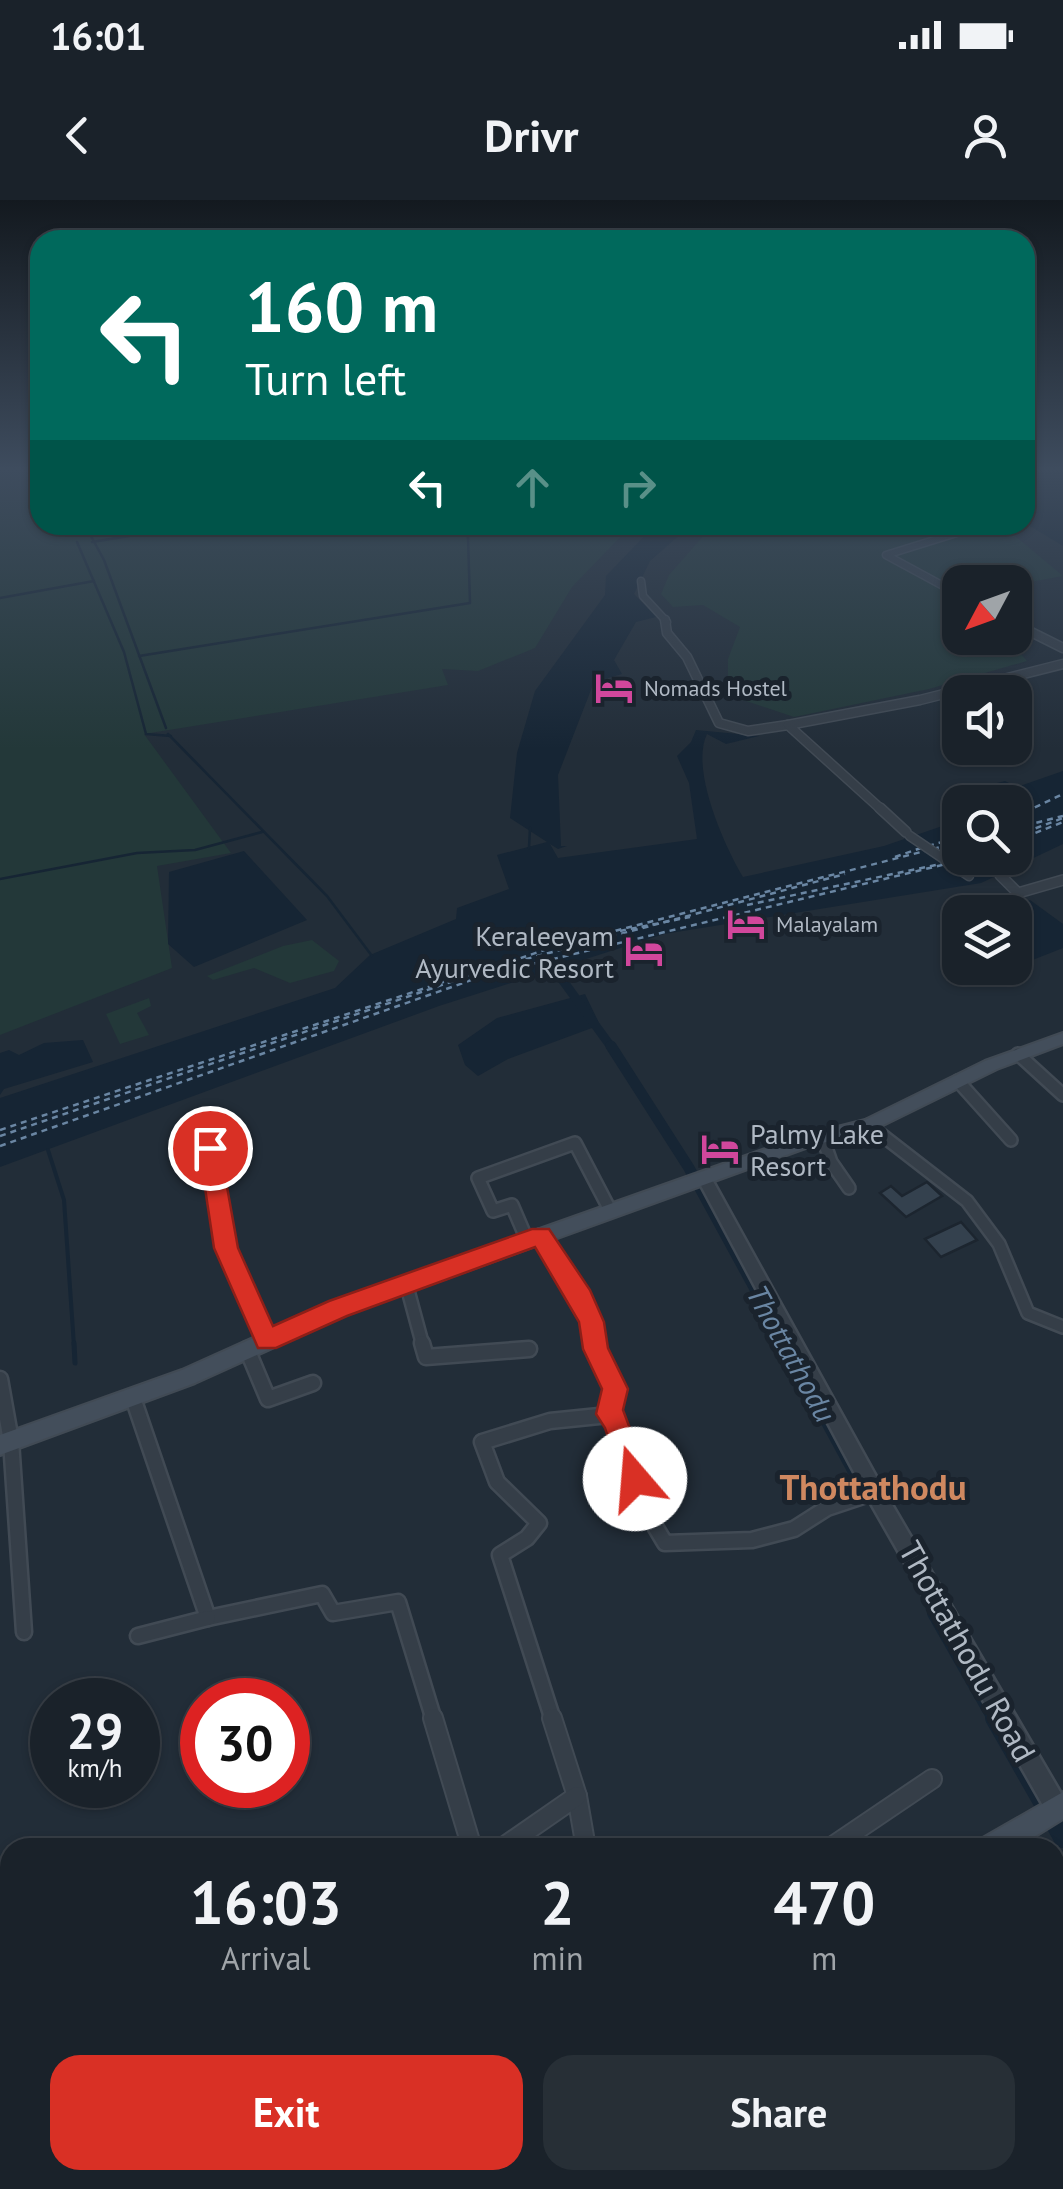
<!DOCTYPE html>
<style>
body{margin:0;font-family:"PT Sans",sans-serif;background:#272f36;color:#f1f3f6;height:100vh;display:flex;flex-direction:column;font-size:38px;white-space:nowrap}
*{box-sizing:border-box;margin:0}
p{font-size:32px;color:#9fa4a8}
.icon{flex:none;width:55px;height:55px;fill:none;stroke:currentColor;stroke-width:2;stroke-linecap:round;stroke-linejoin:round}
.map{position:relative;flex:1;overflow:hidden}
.side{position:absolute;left:0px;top:1638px;width:1065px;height:352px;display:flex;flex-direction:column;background:#1a222a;border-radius:30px 30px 0 0;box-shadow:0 2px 8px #0004,0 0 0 2px #383f47}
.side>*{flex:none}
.banner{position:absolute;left:30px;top:30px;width:1005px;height:305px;border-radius:30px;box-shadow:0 2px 8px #0004,0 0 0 2px #383f47;background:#00695c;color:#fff;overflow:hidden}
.needle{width:65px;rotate:229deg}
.fabs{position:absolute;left:942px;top:365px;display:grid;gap:20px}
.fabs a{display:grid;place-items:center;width:90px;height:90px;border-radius:20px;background:#1a222a;box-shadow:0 2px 8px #0004,0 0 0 2px #383f47;font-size:50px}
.speed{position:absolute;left:30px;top:1478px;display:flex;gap:20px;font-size:50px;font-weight:700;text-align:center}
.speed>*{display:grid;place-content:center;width:130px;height:130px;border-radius:50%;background:#1a222a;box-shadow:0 2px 8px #0004,0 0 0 2px #383f47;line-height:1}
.speed small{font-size:25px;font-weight:400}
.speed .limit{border:15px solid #d22;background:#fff;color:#111}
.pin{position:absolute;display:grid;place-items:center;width:85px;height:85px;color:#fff;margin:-42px;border:5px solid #fff;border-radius:50%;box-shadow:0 2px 10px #0007}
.me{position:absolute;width:110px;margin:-55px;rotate:342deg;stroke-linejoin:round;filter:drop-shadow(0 0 8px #0008)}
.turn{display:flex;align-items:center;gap:35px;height:210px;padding:0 50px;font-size:45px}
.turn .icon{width:130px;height:130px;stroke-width:2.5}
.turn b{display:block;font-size:70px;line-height:85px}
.lanes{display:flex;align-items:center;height:95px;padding:0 50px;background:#0003;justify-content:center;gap:50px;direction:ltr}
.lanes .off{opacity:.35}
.eta{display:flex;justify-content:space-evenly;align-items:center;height:170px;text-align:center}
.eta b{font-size:60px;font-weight:700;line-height:70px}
.action{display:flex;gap:20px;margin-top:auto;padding:20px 50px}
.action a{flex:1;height:115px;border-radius:30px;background:#d93025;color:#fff;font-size:40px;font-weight:700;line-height:115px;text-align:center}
.action a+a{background:#272f36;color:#f1f3f6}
.status{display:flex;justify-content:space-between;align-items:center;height:70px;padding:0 50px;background:#1a222a;direction:ltr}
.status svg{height:28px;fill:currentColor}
header{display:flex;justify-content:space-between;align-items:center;height:130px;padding:0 50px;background:#1a222a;font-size:45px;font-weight:700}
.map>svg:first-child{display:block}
</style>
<div class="status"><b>16:01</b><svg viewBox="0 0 49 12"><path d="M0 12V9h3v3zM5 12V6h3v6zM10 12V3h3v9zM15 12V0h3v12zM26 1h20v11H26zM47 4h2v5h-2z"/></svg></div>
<header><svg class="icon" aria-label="back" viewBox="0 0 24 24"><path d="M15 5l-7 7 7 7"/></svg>Drivr<svg class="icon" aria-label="person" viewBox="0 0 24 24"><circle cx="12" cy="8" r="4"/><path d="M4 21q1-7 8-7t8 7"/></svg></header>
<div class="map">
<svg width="1063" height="1989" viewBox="0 0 1063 1989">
<rect width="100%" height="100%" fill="#222d38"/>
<g fill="#233839">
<path d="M0,271H40V325H632L572,387L535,448L478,471L442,469L448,485L144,534L231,653L157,666L172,768L0,835Z"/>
<path d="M713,325H1002L1063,376L1015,385L960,382V438H1007L1027,461L929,489L794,517L728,495V459L740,427L703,405L673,407L661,394L669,375Z"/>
<path d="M312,740L339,761L334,771L290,783L254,768L213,780L207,776L283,746Z"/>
<path d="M149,798L151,806L137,813L149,835L120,844L106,814Z"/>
</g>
<g fill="#162534">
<path d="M1025,271H1063V346L1025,323Z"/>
<path d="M655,325H691L650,361L634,394L656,417L636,422L614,460L622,474L594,482L558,575L561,646H567L558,649L550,644L558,658L697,639L689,583L677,556L691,542L696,530L759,536L726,544L707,534C690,569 724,645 743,677L884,646L960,620V658H1015V602H976L974,589L1005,581L1017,587L1063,571V644L981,683L664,734L439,806L0,967V898L335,788L370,755L456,719L457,708L509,689L497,655L547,642L510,618L517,553L535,491L605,395L606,376Z"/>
<path d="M244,651L307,720L194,767L168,744L169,672Z"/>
<path d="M1030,700L1063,724V748L1015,767V712H984Z"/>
<path d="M585,794L600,825L508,859L478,876L465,865L458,845L497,818Z"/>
<path d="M83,840L93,862L4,889L0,895V853L9,850L19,855L44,843Z"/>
</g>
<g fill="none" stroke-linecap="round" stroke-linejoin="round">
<g stroke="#162534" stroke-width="2.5">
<path d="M85,325L104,360L166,528"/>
<path d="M77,342L124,452L146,534L171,536"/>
<path d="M92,342L197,325"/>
<path d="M0,398L94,381"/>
<path d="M139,456L470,403L468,337L454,325"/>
<path d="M168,534L327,696L372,756"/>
<path d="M529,648L530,628"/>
<path d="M0,679L137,653L195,650L262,632"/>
</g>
<path stroke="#162534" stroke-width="4" d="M48,950L64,1000L74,1146"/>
<path stroke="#162534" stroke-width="5" d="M74,1143L75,1163"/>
<path stroke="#162534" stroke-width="9" d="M561,755V778L612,848"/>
<path stroke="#162534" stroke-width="11" d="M611,846L689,968L786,1146"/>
<g stroke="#162534" stroke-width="14">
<path d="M785,1143L854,1270"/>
<path d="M934,1413L995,1520"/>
</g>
<path stroke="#162534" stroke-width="18" d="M994,1518L1063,1639"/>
<g stroke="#6a86a3" stroke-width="2.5" stroke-dasharray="6 5" stroke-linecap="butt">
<path d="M1015,617L1063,594"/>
<path d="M1015,628L1063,616"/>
<path d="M1015,636L1063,618"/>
<path d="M1015,641L1063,622"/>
<path d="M928,646L960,637"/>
<path d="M933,649L960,642"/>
<path d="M895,657L921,648"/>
<path d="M747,705L945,663"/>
<path d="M620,731L690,717"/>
<path d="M515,762L845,674"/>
<path d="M0,930L482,769"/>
<path d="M0,936L556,746L925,651"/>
<path d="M0,946L483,776L971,658"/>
</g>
</g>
<g fill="#34414e" stroke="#1c252f" stroke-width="2.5">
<path d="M927,982L942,996L906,1017L880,993L891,986L902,996Z"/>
<path d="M961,1022L977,1040L941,1057L925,1039Z"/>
</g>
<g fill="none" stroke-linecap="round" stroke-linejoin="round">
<g stroke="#414a54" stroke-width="11">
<path id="pedestrian" d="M910,636L969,676"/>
</g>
<g stroke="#414a54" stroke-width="9">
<g id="minor-far5">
<path d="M641,381L643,396L667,422"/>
<path d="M960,395L886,355L976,327"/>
</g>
</g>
<g stroke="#414a54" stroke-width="11">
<g id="minor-far4">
<path d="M665,420L667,433L687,457L719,523L748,531L788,525"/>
<path d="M1015,424L1063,448"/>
<path d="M883,611L788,525L920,500L1063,464"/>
</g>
</g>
<g stroke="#414a54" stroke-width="12">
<g id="minor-far3">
<path d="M880,608L906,632"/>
<path d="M1000,675L1018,693L1063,680"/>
</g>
</g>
<g stroke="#414a54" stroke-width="16">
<g id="minor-far2">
<path d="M1018,854L1063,895"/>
<path d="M958,881L1011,940"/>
<path d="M204,914L226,1049L267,1141"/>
<path d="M869,925L967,1001L999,1044L1028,1113L1063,1127"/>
<path d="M822,936L831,962L849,988"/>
<path d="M540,1035L581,1097L595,1146"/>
<path d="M527,1040L512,1005L493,1011L478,978L575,943L610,1010"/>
<path d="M406,1083L423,1146"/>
</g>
</g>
<g stroke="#414a54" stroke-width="19">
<g id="minor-far1">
<path d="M422,1143L426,1157L529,1149"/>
<path d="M247,1149L268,1199L313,1183"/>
<path d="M0,1179L11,1241L24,1432"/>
<path d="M133,1198L208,1418L322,1394L333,1413L398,1402L434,1520"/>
<path d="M609,1215L616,1221L644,1308L665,1343L752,1340L794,1329L827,1308L878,1291"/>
<path d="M138,1436L208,1418"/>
<path d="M553,1520L500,1355L527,1338L539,1323L497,1282L482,1242L550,1221L609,1215L615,1189L594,1143"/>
</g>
</g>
<g stroke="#414a54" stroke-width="22">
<g id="minor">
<path d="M433,1518L472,1648"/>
<path d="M552,1518L577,1596L586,1648"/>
<path d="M502,1648L577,1596"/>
<path d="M830,1648L932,1579"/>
<path d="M0,1961L10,1963"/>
<path d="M0,1975L10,1970"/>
<path d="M83,1980L84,1989"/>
<path d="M559,1980L561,1989"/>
</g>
</g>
<g stroke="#414a54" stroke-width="5">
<path id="tertiary" d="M704,972L709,974L883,1289L1063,1597V1617L1057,1619L1049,1616L870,1302L697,978L699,974Z"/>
</g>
<g stroke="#414a54" stroke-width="4">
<g id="secondary">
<path d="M1063,833V844L997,869L875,929L811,946L345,1115L195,1183L0,1255V1235L182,1170L331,1103L802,936L865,920L985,861Z"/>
<path d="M1063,1592V1619L1016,1648H977L981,1639Z"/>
<path d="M607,1980H644L641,1989H604Z"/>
</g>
</g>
<use href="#pedestrian" stroke="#353e48" stroke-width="8"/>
<use href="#minor-far5" stroke="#353e48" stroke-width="6"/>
<use href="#minor-far4" stroke="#353e48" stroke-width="8"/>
<use href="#minor-far3" stroke="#353e48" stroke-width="9"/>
<use href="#minor-far2" stroke="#353e48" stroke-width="11"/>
<use href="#minor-far1" stroke="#353e48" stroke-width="14"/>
<use href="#minor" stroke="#353e48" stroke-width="18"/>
<use href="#tertiary" fill="#353e48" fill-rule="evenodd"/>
<use href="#secondary" fill="#434e5b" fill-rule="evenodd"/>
</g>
<linearGradient id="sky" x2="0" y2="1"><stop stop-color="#13191f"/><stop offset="0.49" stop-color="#3e4c5e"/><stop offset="1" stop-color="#3e4c5e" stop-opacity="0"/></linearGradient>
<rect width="1063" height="549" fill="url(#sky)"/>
<path fill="#d93025" stroke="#8d1f18" stroke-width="2.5" d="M210,939L220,948L238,1048L273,1126L329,1101L532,1029H549L590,1090L604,1122L608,1148L628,1189L623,1210L649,1279L645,1288L635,1292L625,1288L605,1228L596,1214L602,1189L583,1149L579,1122L535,1047L347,1116L276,1148H258L214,1048L199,948Z"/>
<defs>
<g id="hotel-bare" transform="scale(3)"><path d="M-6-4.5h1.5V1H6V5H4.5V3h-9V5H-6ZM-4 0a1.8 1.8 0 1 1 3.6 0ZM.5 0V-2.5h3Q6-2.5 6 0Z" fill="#d1479c" stroke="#1a232d" stroke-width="2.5" paint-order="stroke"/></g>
</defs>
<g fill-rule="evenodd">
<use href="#hotel-bare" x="614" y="488"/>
<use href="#hotel-bare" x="746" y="724"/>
<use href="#hotel-bare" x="644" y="751"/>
<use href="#hotel-bare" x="720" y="949"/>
</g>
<g text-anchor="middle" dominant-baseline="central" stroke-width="10" stroke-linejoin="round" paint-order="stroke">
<g font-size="22" fill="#b0b9c4" stroke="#1a232d" text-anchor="start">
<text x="644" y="488">Nomads Hostel</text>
<text x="776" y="724">Malayalam</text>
</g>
<g font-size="28" fill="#b0b9c4" stroke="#1a232d" text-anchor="end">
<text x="614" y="735">Keraleeyam<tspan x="614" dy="32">Ayurvedic Resort</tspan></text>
<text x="750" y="933" text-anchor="start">Palmy Lake<tspan x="750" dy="32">Resort</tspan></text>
</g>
<g font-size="30" font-style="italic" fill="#6a86a3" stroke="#1a232d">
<text transform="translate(792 1153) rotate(61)">Thottathodu</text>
</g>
<g font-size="32" fill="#b0b9c4" stroke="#1a232d">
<text transform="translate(968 1451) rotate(61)">Thottathodu Road</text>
</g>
<g font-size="35" font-weight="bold" fill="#cf8860" stroke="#1a232d">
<text x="873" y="1287">Thottathodu</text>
</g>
</g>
</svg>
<div class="fabs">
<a><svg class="needle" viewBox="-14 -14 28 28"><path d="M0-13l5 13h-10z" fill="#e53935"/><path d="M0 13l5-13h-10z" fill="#9fa4a8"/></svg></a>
<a><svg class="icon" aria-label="sound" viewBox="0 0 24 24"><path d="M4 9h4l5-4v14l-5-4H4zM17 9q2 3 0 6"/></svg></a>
<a><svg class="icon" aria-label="search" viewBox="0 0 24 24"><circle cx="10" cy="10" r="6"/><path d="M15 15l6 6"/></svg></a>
<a><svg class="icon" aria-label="layers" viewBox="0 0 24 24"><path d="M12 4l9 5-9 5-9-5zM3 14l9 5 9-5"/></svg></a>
</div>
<div class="speed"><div>29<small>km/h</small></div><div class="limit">30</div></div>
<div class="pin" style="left:210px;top:948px;background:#d93025"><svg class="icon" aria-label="arrive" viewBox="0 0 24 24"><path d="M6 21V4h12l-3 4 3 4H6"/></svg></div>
<svg class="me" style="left:635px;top:1279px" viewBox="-20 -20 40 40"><circle r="19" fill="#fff"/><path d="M0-13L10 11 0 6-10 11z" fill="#d93025"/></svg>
<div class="banner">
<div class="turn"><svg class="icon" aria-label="left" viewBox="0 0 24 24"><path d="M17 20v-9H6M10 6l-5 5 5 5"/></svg><div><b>160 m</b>Turn left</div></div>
<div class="lanes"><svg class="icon" aria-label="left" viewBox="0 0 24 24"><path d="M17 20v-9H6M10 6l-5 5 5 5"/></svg><svg class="icon off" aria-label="ahead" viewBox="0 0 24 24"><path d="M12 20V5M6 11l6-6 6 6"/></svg><svg class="icon off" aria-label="right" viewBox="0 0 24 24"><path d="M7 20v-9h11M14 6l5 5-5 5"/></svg></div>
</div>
<section class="side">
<div class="eta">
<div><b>16:03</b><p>Arrival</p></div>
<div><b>2</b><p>min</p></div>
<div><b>470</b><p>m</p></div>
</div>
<div class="action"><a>Exit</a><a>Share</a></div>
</section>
</div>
